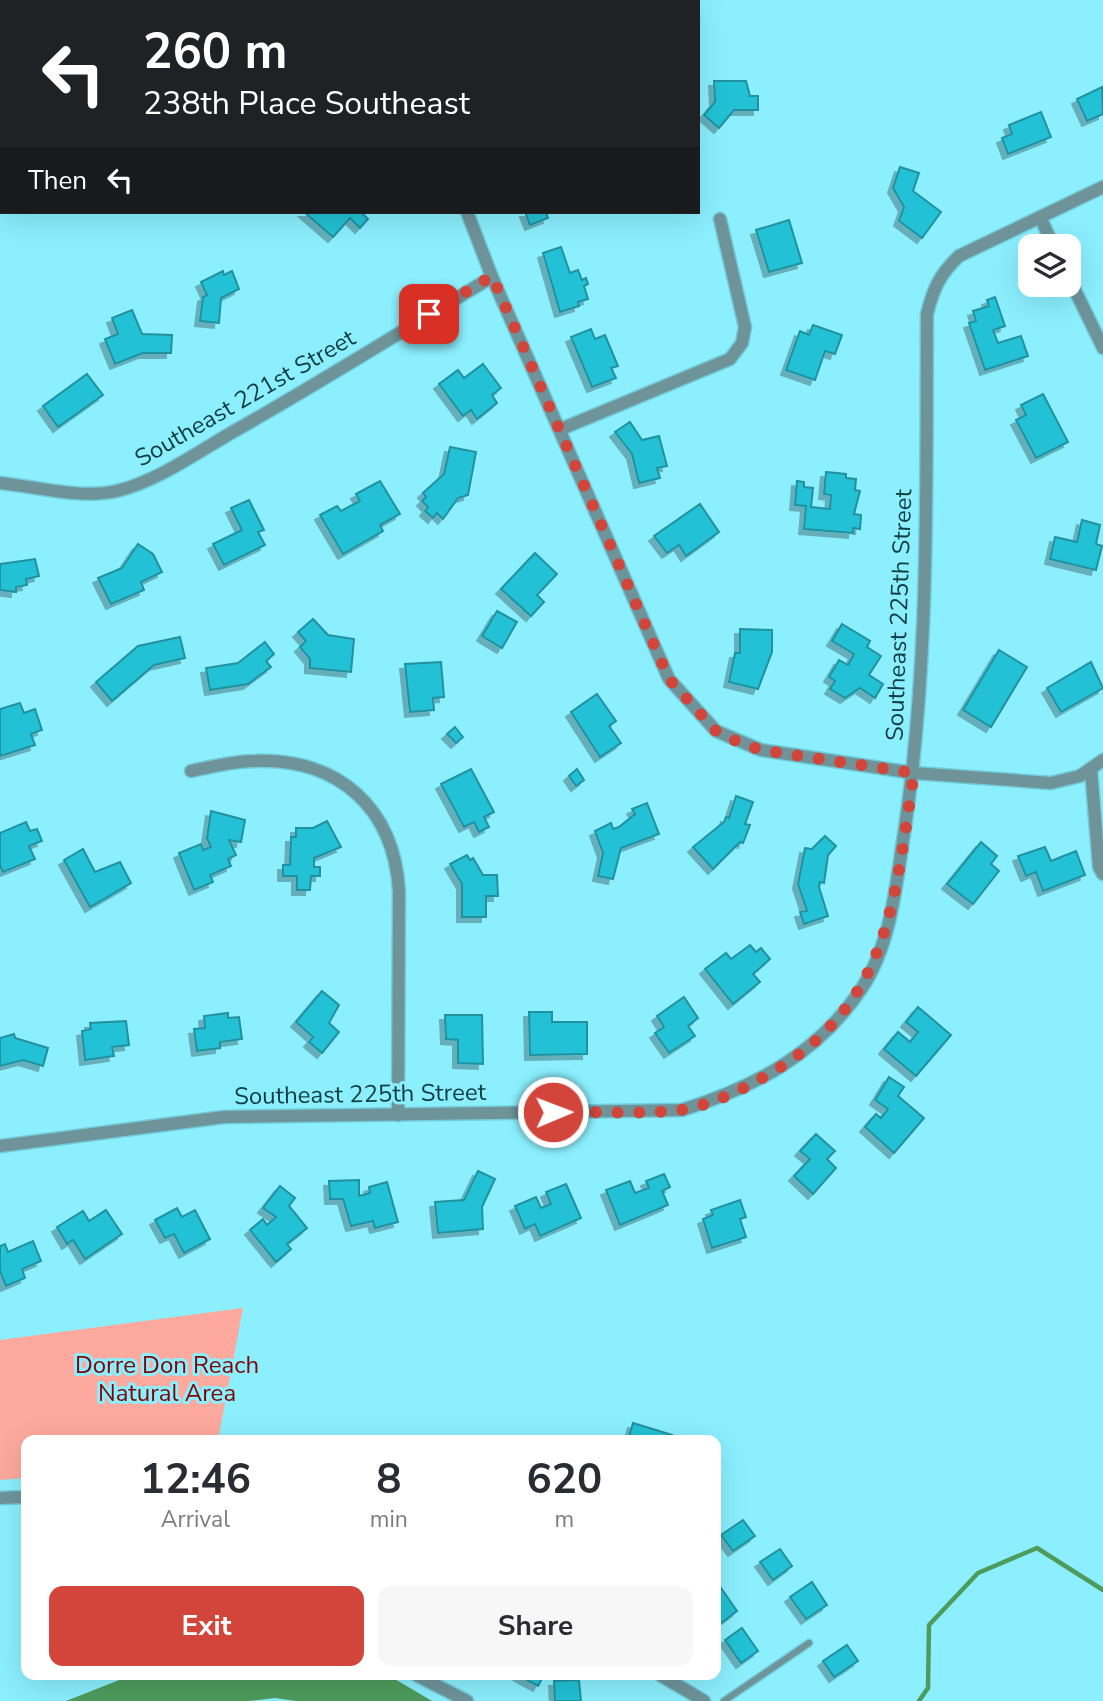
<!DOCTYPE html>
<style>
body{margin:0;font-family:"Nunito Sans",sans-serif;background:#f7f7f7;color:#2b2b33;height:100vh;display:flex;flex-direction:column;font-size:26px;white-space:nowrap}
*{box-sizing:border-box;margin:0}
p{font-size:23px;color:#7c7c81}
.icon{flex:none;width:38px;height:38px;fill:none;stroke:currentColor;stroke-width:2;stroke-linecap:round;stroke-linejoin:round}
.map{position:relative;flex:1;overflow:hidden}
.details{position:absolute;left:21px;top:1435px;width:700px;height:245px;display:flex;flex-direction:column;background:#fff;border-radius:14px;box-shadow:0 7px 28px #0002}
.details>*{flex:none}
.top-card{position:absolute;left:0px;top:0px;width:700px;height:214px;box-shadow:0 7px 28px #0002;background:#202124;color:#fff;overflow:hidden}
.buttons{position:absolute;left:1018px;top:234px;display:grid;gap:14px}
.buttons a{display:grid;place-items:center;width:63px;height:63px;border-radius:14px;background:#fff;box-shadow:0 7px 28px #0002;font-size:35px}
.pin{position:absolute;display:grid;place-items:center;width:60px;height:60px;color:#fff;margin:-30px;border-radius:14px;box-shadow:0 4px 10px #0006}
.me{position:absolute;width:77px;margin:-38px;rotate:89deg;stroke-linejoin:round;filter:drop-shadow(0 0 5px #0008)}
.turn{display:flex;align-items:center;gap:24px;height:147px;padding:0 28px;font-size:32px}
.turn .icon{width:91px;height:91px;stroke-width:2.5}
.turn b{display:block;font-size:49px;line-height:60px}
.then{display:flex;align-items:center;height:66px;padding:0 28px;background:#0003;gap:14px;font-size:26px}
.eta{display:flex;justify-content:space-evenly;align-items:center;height:119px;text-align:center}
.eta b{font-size:42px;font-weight:700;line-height:49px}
.primary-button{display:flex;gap:14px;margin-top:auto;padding:14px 28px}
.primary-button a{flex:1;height:80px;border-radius:14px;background:#d2453a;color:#fff;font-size:28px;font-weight:700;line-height:80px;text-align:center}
.primary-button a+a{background:#f7f7f7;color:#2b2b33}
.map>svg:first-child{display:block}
</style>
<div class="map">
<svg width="1103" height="1701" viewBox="0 0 1103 1701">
<defs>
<filter id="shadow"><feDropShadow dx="-5" dy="5" stdDeviation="0" flood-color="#0004"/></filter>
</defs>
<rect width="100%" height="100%" fill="#8beffe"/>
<path fill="#fda99d" d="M243,1308L218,1440H26V1478L0,1480V1340Z"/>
<path fill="#4e9c5c" d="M132,1675H388L432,1701H296L275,1698L249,1701H66Z"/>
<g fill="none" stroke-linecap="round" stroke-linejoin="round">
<path stroke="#4e9c5c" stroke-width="4.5" d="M919,1701L928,1688L929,1625L978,1573L1037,1548L1103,1590"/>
</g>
<g fill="#24c1d5" stroke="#23919f" stroke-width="2" filter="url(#shadow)">
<path d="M714,81H746L750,96H758V110H734L719,128L704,115L715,102Z"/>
<path d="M1102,87L1103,114L1087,121L1077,99Z"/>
<path d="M1041,112L1051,137L1008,154L1002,138L1012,134L1009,125Z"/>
<path d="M900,167L919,173L913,191L941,212L922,238L899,221L904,207L893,188Z"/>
<path d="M304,212H361L368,219L360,228L350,218L333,237Z"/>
<path d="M525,212H546L548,218L530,225Z"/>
<path d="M789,220L802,263L769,272L756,230Z"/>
<path d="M561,247L570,273L578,270L582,280L586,278L588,284L584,286L588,299L578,302L579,306L560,312L543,253Z"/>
<path d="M223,271L224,275L232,271L239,289L221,298L219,323L200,321L203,297L207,295L201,282Z"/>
<path d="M995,297L1005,326L993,330L998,343L1021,336L1028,356L985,370L969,323L976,321L973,311L989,306L987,300Z"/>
<path d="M132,310L142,334L172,335L171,353H143L115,364L105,339L118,334L112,318Z"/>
<path d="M813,325L842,335L835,354L825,351L815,380L786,370L800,331L809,335Z"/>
<path d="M591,329L595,339L605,335L618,366L611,368L616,378L592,387L571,337Z"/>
<path d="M483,364L501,388L492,395L497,403L477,419L471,410L463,416L439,384L458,370L464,378Z"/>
<path d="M87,374L103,395L58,427L43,406Z"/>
<path d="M1043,394L1068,442L1036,458L1016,420L1026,415L1021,405Z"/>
<path d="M630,422L642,440L659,436L667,466L657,468L660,478L639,483L632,454L615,432Z"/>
<path d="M450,447L476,452L468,495L458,498L443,519L437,513L433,518L425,511L428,507L422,501L426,497L423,493L444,474Z"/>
<path d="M826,472L846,474V478L856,479L855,490L860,491L854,514L861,515L860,529L853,528V533L804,529L806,506L795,505L797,481L804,482V487L813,488L811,507L830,509L831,495L824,494Z"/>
<path d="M380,481L400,514L380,525L383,531L343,554L320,515L337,506L341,511L360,501L356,494Z"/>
<path d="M249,500L264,530L258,532L265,545L224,565L213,544L242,530L231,508Z"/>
<path d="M700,504L719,532L686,556L679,545L667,553L654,536Z"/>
<path d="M1082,520L1100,525L1096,544L1102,546L1096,570L1050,559L1055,537L1077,542Z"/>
<path d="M138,544L153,554L162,572L141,582L144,590L111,604L98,578L122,568Z"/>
<path d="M535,553L557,574L537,595L544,602L531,616L501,589Z"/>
<path d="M35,559L39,576L26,579L27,585L16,587V592L0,590V564Z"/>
<path d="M497,611L517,622L502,648L482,636Z"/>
<path d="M313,619L328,635L354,639L351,672L310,668V659L300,647L306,641L298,632Z"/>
<path d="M842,624L870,641L867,647L881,656L869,675L883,684L875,698L860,688L845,698L830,689L835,681L829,677L839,660L848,665L854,654L832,641Z"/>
<path d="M740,629L772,630V652L758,689L729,682L735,653H740Z"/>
<path d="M180,637L185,658L154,665L112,701L96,682L138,646Z"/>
<path d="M265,642L274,654L266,661L271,667L248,684L210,690L206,668L238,663Z"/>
<path d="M999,650L1027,667L991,727L963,710Z"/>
<path d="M441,662L444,697L433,698L434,710L410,712L405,664Z"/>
<path d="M1091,662L1103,688L1061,712L1047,688Z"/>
<path d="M597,694L616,721L609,726L621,743L600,757L571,712Z"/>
<path d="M20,703L24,713L35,709L42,730L31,734L35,745L0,756V709Z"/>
<path d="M455,727L463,737L456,743L447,734Z"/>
<path d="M471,769L494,812L484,817L489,827L479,832L474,822L464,827L441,784Z"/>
<path d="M577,769L584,780L576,786L569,776Z"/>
<path d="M736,796L753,802L745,824L750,825L743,843L740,842L713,869L693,847L724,822L726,817L729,818Z"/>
<path d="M647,803L659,834L621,848L613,879L598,876L603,853L595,831L611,823L613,829L619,827L635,814L632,809Z"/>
<path d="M211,811L245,820L241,842L229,840L236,855L228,859L231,866L210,875L213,882L194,890L179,853L201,844L203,850L211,847L207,838Z"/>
<path d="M327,821L341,847L314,858V867H320V876H311L310,890H297V876H283V865H290L291,837H296V828H313Z"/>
<path d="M26,822L30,831L37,829L42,841L29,846L35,859L3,872L0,865V833Z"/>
<path d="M825,836L836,846L828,855L824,883L820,882L819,887L828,916L804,924L800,912L807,911L798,884L805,848L812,849Z"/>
<path d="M981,842L997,856L991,864L999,871L973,904L947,884Z"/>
<path d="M1045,847L1051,861L1076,851L1085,875L1043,891L1036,872L1026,876L1018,856Z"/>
<path d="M83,849L95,872L120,862L131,883L90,907L64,860Z"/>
<path d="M467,855L470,860L473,858L483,875H497L498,896H486V917H462V884L450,864Z"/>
<path d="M750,945L756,952L761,948L770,959L753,974L760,982L733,1004L705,969L726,953L731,959Z"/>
<path d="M322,991L339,1005L329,1023L339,1032L322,1053L309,1042L313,1037L296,1022Z"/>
<path d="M684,997L698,1018L688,1026L695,1036L669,1053L655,1033L664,1027L657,1016Z"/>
<path d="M918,1007L951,1035L916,1076L884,1049L898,1032L910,1042L918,1032L906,1022Z"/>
<path d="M529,1012H552V1022H587V1054L530,1055Z"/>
<path d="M228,1013V1018L239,1017L242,1039L220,1042V1048L197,1051L194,1029L205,1028L204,1016Z"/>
<path d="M445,1015H482L483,1064L458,1063V1040L446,1039Z"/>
<path d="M126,1021L129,1045L112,1047L114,1056L85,1060L82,1031L91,1029L90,1023Z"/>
<path d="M14,1034L15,1038L48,1048L43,1066L23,1060L0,1066V1038Z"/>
<path d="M889,1077L904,1087L898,1096L924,1118L894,1153L865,1127L876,1114L881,1118L888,1109L875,1100Z"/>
<path d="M816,1134L835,1151L827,1159L836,1168L813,1194L794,1176L810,1159L800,1151Z"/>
<path d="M478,1171L495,1179L482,1207L483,1229L438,1233L435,1202L464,1200Z"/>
<path d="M664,1174L670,1187L662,1191L668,1205L620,1225L606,1190L630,1181L635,1193L649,1188L646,1181Z"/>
<path d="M359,1180V1196L370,1193L369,1187L387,1182L398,1222L375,1228L373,1221L351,1226L343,1199H330L329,1181Z"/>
<path d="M566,1184L581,1218L540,1236L535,1224L525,1229L515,1206L536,1197L541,1208L551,1204L546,1192Z"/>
<path d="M280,1186L295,1198L289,1206L307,1228L287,1244L291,1249L276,1262L250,1230L263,1219L267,1225L276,1217L263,1208Z"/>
<path d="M740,1200L746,1217L740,1219L746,1237L712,1248L703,1219L713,1215L711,1210Z"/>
<path d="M177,1208L182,1217L195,1210L210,1239L184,1253L174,1234L165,1238L155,1220Z"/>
<path d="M106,1210L122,1234L85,1259L73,1240L67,1244L57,1227L83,1211L89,1221Z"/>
<path d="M33,1241L41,1261L22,1269L25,1278L6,1286L0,1271V1246L5,1244L8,1252Z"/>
<path d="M633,1423L672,1435L670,1440H628Z"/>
<path d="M743,1520L755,1536L733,1551L721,1535Z"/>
<path d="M780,1549L792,1566L773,1580L760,1562Z"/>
<path d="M812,1582L827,1605L806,1619L790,1597Z"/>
<path d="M719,1585L737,1611L716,1627V1587Z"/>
<path d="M742,1628L758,1651L741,1663L725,1640Z"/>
<path d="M847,1645L858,1661L834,1677L823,1661Z"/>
<path d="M518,1675H544L538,1686Z"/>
<path d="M579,1680L581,1701H555L554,1681Z"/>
</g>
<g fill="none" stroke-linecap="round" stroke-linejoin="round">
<g stroke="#73cbd9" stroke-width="9">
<path id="service" d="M724,1701L809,1643"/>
</g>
<g stroke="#73cbd9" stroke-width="15">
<g id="minor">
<path d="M384,0L385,2"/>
<path d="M467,212L492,277L669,679L716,731L761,750L914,773L1051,783L1080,776L1103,760"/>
<path d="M1040,217L1054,247"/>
<path d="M1069,278L1103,348"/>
<path d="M561,429L730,359L742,343L745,327L720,219"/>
<path d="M0,483C37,487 80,499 117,491C157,481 195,454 231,433C320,383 405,329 492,277"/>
<path d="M1091,770L1099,867L1103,874"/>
<path d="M191,771C211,767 234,761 254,761C339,758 394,808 399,891L398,1115"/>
<path d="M0,1146L224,1117L682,1110C755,1087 818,1054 862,988C889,947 895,894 902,847C930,672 926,491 927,314C933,289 940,274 959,256L1103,187"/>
<path d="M0,1498L26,1497"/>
<path d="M416,1675L467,1701"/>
<path d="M660,1675L704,1701"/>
</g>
</g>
<use href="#service" stroke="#6e949a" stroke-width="6"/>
<use href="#minor" stroke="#6e949a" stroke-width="12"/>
</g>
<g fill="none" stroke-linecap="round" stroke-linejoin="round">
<path stroke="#d2453a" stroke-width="12" stroke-dasharray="0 21.6" d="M429,314L492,276L669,679L716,731L740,743L761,750L914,773C894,901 891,1006 764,1077C740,1091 708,1106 681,1110C639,1115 595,1111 553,1112"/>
</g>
<g text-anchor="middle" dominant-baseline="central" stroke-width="6" stroke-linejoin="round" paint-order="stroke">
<g font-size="24" fill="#113d43" stroke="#8beffe">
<text transform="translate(245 398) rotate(-30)">Southeast 221st Street</text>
<text transform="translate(899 615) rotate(-88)">Southeast 225th Street</text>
<text transform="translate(360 1094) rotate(-1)">Southeast 225th Street</text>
</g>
<g font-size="24" fill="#800407" stroke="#8beffe">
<text x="167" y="1365">Dorre Don Reach<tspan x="167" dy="28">Natural Area</tspan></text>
</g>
</g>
</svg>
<div class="buttons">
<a><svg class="icon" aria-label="layers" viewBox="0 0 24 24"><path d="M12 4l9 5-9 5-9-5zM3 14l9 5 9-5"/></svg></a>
</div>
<div class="pin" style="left:429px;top:314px;background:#d93025"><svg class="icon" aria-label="arrive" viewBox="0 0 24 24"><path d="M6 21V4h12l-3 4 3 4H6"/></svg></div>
<svg class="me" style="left:553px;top:1112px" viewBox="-20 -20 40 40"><circle r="17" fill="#d2453a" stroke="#fff" stroke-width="3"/><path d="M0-11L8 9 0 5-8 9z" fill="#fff"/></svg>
<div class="top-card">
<div class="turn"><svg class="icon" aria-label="left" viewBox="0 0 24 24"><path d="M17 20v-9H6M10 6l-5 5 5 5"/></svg><div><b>260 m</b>238th Place Southeast</div></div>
<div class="then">Then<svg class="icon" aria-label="left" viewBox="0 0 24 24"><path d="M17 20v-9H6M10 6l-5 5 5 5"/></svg></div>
</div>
<section class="details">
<div class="eta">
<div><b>12:46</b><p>Arrival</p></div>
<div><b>8</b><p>min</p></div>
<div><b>620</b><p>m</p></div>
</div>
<div class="primary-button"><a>Exit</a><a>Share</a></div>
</section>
</div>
